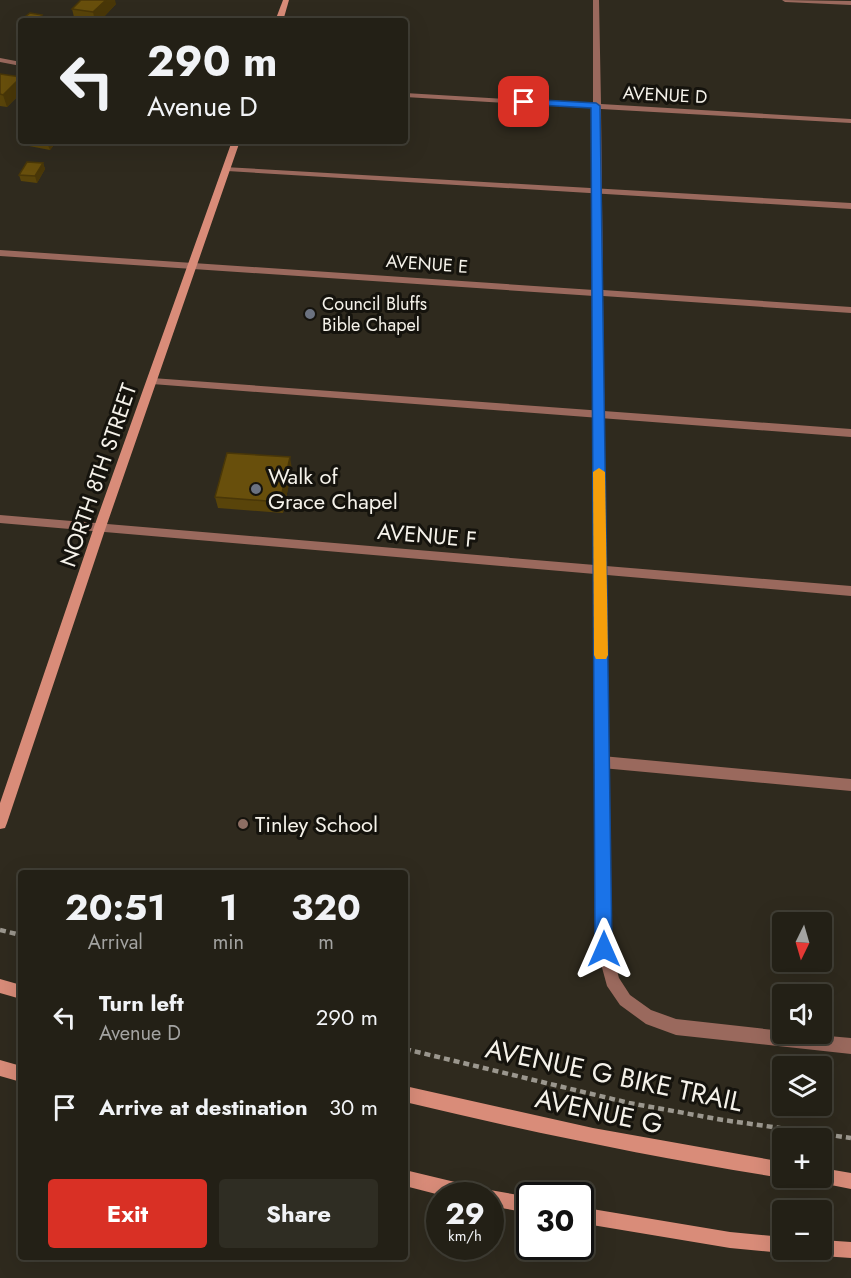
<!DOCTYPE html>
<meta charset="utf-8">
<style>
body{margin:0;font-family:Jost,sans-serif;background:#2f2d23;color:#f1f3f6;height:100vh;display:flex;flex-direction:column;font-size:22px;white-space:nowrap}
*{box-sizing:border-box;margin:0}
p{font-size:20px;color:#a3a3a1}
.icon{flex:none;width:33px;height:33px;fill:none;stroke:currentColor;stroke-width:2;stroke-linecap:round;stroke-linejoin:round}
.map{position:relative;flex:1;overflow:hidden}
.sheet{position:absolute;left:18px;top:870px;width:390px;height:390px;display:flex;flex-direction:column;background:#232016;border-radius:6px;box-shadow:0 6px 24px #0002,0 0 0 2px #403e35}
.sheet>*{flex:none}
.hud{position:absolute;left:18px;top:18px;width:390px;height:126px;border-radius:6px;box-shadow:0 6px 24px #0002,0 0 0 2px #403e35;background:#232016;color:#f1f3f6;overflow:hidden}
.needle{width:39px;rotate:185deg}
.fabs{position:absolute;left:772px;top:912px;display:grid;gap:12px}
.fabs a{display:grid;place-items:center;width:60px;height:60px;border-radius:6px;background:#232016;box-shadow:0 6px 24px #0002,0 0 0 2px #403e35;font-size:30px}
.speed{position:absolute;left:426px;top:1182px;display:flex;gap:12px;font-size:30px;font-weight:700;text-align:center}
.speed>*{display:grid;place-content:center;width:78px;height:78px;border-radius:50%;background:#232016;box-shadow:0 6px 24px #0002,0 0 0 2px #403e35;line-height:1}
.speed small{font-size:15px;font-weight:400}
.speed .limit{border:3px solid #111;border-radius:9px;background:#fff;color:#111}
.pin{position:absolute;display:grid;place-items:center;width:51px;height:51px;color:#fff;margin:-26px;border-radius:12px;box-shadow:0 3px 9px #0006}
.me{position:absolute;width:66px;margin:-33px;rotate:0deg;stroke-linejoin:round;filter:drop-shadow(0 0 4px #0008)}
.turn{display:flex;align-items:center;gap:21px;height:126px;padding:0 30px;font-size:27px}
.turn .icon{width:78px;height:78px;stroke-width:2.5}
.turn b{display:block;font-size:42px;line-height:51px}
.eta{display:flex;justify-content:space-evenly;align-items:center;height:102px;text-align:center}
.eta b{font-size:36px;font-weight:700;line-height:42px}
.cta{display:flex;gap:12px;margin-top:auto;padding:12px 30px}
.cta a{flex:1;height:69px;border-radius:6px;background:#d93025;color:#fff;font-size:24px;font-weight:700;line-height:69px;text-align:center}
.cta a+a{background:#2f2d23;color:#f1f3f6}
ul{padding:0;list-style:none}
li{display:flex;align-items:center;gap:18px;height:90px;padding:0 30px}
li div{flex:1}
li b{display:block;font-size:22px}
li em{font-style:normal}
.map>svg:first-child{display:block}
</style>
<div class="map">
<svg width="851" height="1278" viewBox="0 0 851 1278">
<rect width="100%" height="100%" fill="#2f2a1e"/>
<g fill="none" stroke-linecap="round" stroke-linejoin="round">
<g stroke="#9b978e" stroke-width="4.5" stroke-dasharray="6 4" stroke-linecap="butt">
<path d="M0,930L21,935"/>
<path d="M405,1049L629,1103L723,1120L851,1138"/>
</g>
<g fill="#9a695d" fill-rule="evenodd">
<path d="M224,167L851,203V209L227,171H224Z"/>
<path d="M152,378L851,429V437L152,384L147,381Z"/>
<path d="M602,756L851,779V791L602,768L597,766L596,762L597,758Z"/>
</g>
<g fill="#9a695d" fill-rule="evenodd">
<path d="M593,0H599L601,104L851,119V123L601,109L603,290L851,307V313L603,296L606,566L851,586V596L607,575L611,949L619,978L630,995L651,1010L676,1019L783,1031V1034H806L851,1038V1054L676,1035L646,1024L620,1005L607,986L597,949L595,574L0,523V515L595,565L594,296L0,256V250L594,290L593,108L405,97V93L593,104Z"/>
<path d="M782,0L851,1V5L785,2Z"/>
<path d="M0,58L21,62V66L0,62Z"/>
</g>
<g fill="#d98c79" fill-rule="evenodd">
<path d="M283,0H289L283,21H275Z"/>
<path d="M232,141H240L106,527L7,823L5,828L0,829V803L94,527Z"/>
<path d="M0,979L21,985V999L0,993Z"/>
<path d="M0,1060L21,1066V1082L0,1076Z"/>
<path d="M405,1086L593,1128L783,1162V1178H785H783C656,1158 530,1132 405,1102Z"/>
<path d="M822,1168L851,1173V1189L816,1182L814,1178H822Z"/>
<path d="M405,1170L480,1188L486,1191L490,1190L530,1197V1213L490,1206V1196H444L405,1186Z"/>
<path d="M580,1207L730,1232L783,1237V1250H790L783,1253L730,1248L580,1223Z"/>
<path d="M822,1240L851,1242V1258L822,1256L816,1254L814,1250H822Z"/>
</g>
</g>
<g fill="#59440a">
<path d="M116,4L100,21H75L72,9Z"/>
<path d="M0,74L21,77V93L7,107L0,106Z"/>
<path d="M27,141H57L50,150L29,146Z"/>
<path d="M43,163L45,169L37,183L21,181L19,175Z"/>
<path d="M292,469L283,513L218,508L215,497Z"/>
</g>
<g fill="#493708">
<path d="M106,0H115L116,4L100,21H95L93,12Z"/>
<path d="M42,15L44,21H36Z"/>
<path d="M21,77V93L7,107L3,95Z"/>
<path d="M50,141H57L50,150L47,143Z"/>
<path d="M43,163L45,169L37,183L35,176Z"/>
<path d="M290,457L292,469L283,513L280,502Z"/>
</g>
<g fill="#684f0c" stroke="#493708" stroke-width="1.5">
<path d="M81,0H106L93,12L72,9Z"/>
<path d="M30,13L42,15L36,21L21,20Z"/>
<path d="M53,18L67,21H49Z"/>
<path d="M0,74L21,77L3,95L0,94Z"/>
<path d="M34,141H50L47,143Z"/>
<path d="M27,162L43,163L35,176L19,175Z"/>
<path d="M227,453L290,457L280,502L215,497Z"/>
</g>
<path fill="#1a73e8" stroke="#114b97" stroke-width="1.5" d="M524,99L596,103L600,106L612,949L609,955L604,958L598,955L595,949L591,108L521,104V100Z"/>
<path fill="#f59e0b" d="M599,468L605,472L608,655L606,659H596L594,655L593,472Z"/>
<g fill="#6b7280" stroke="#15130d" stroke-width="2">
<circle cx="310" cy="314" r="6"/>
<circle cx="256" cy="489" r="6"/>
</g>
<circle fill="#8d6e63" stroke="#15130d" stroke-width="2" cx="243" cy="824" r="6"/>
<g text-anchor="middle" dominant-baseline="central" stroke-width="6" stroke-linejoin="round" paint-order="stroke">
<g font-size="18" fill="#f5f2ea" stroke="#15130d">
<text transform="translate(665 95) rotate(3)">AVENUE D</text>
<text transform="translate(427 264) rotate(4)">AVENUE E</text>
</g>
<g font-size="18" fill="#f5f2ea" stroke="#15130d" text-anchor="start">
<text x="322" y="304">Council Bluffs<tspan x="322" dy="21">Bible Chapel</tspan></text>
</g>
<g font-size="22" fill="#f5f2ea" stroke="#15130d">
<text transform="translate(98 475) rotate(-71)">NORTH 8TH STREET</text>
<text transform="translate(427 535) rotate(5)">AVENUE F</text>
</g>
<g font-size="22" fill="#f5f2ea" stroke="#15130d" text-anchor="start">
<text x="268" y="476">Walk of<tspan x="268" dy="25">Grace Chapel</tspan></text>
<text x="255" y="824">Tinley School</text>
</g>
<g font-size="27" fill="#f5f2ea" stroke="#15130d">
<text transform="translate(614 1075) rotate(12)">AVENUE G BIKE TRAIL</text>
<text transform="translate(599 1111) rotate(12)">AVENUE G</text>
</g>
</g>
</svg>
<div class="fabs">
<a><svg class="needle" viewBox="-14 -14 28 28"><path d="M0-13l5 13h-10z" fill="#e53935"/><path d="M0 13l5-13h-10z" fill="#a3a3a1"/></svg></a>
<a><svg class="icon" aria-label="sound" viewBox="0 0 24 24"><path d="M4 9h4l5-4v14l-5-4H4zM17 9q2 3 0 6"/></svg></a>
<a><svg class="icon" aria-label="layers" viewBox="0 0 24 24"><path d="M12 4l9 5-9 5-9-5zM3 14l9 5 9-5"/></svg></a>
<a>+</a>
<a>−</a>
</div>
<div class="speed"><div>29<small>km/h</small></div><div class="limit">30</div></div>
<div class="pin" style="left:524px;top:102px;background:#d93025"><svg class="icon" aria-label="arrive" viewBox="0 0 24 24"><path d="M6 21V4h12l-3 4 3 4H6"/></svg></div>
<svg class="me" style="left:604px;top:949px" viewBox="-20 -20 40 40"><path d="M0-17L14 15 0 8-14 15z" fill="#1a73e8" stroke="#fff" stroke-width="4"/></svg>
<div class="hud">
<div class="turn"><svg class="icon" aria-label="left" viewBox="0 0 24 24"><path d="M17 20v-9H6M10 6l-5 5 5 5"/></svg><div><b>290 m</b>Avenue D</div></div>
</div>
<section class="sheet">
<div class="eta">
<div><b>20:51</b><p>Arrival</p></div>
<div><b>1</b><p>min</p></div>
<div><b>320</b><p>m</p></div>
</div>
<ul>
<li><svg class="icon" aria-label="left" viewBox="0 0 24 24"><path d="M17 20v-9H6M10 6l-5 5 5 5"/></svg><div><b>Turn left</b><p>Avenue D</p></div><em>290 m</em></li>
<li><svg class="icon" aria-label="arrive" viewBox="0 0 24 24"><path d="M6 21V4h12l-3 4 3 4H6"/></svg><div><b>Arrive at destination</b></div><em>30 m</em></li>
</ul>
<div class="cta"><a>Exit</a><a>Share</a></div>
</section>
</div>
